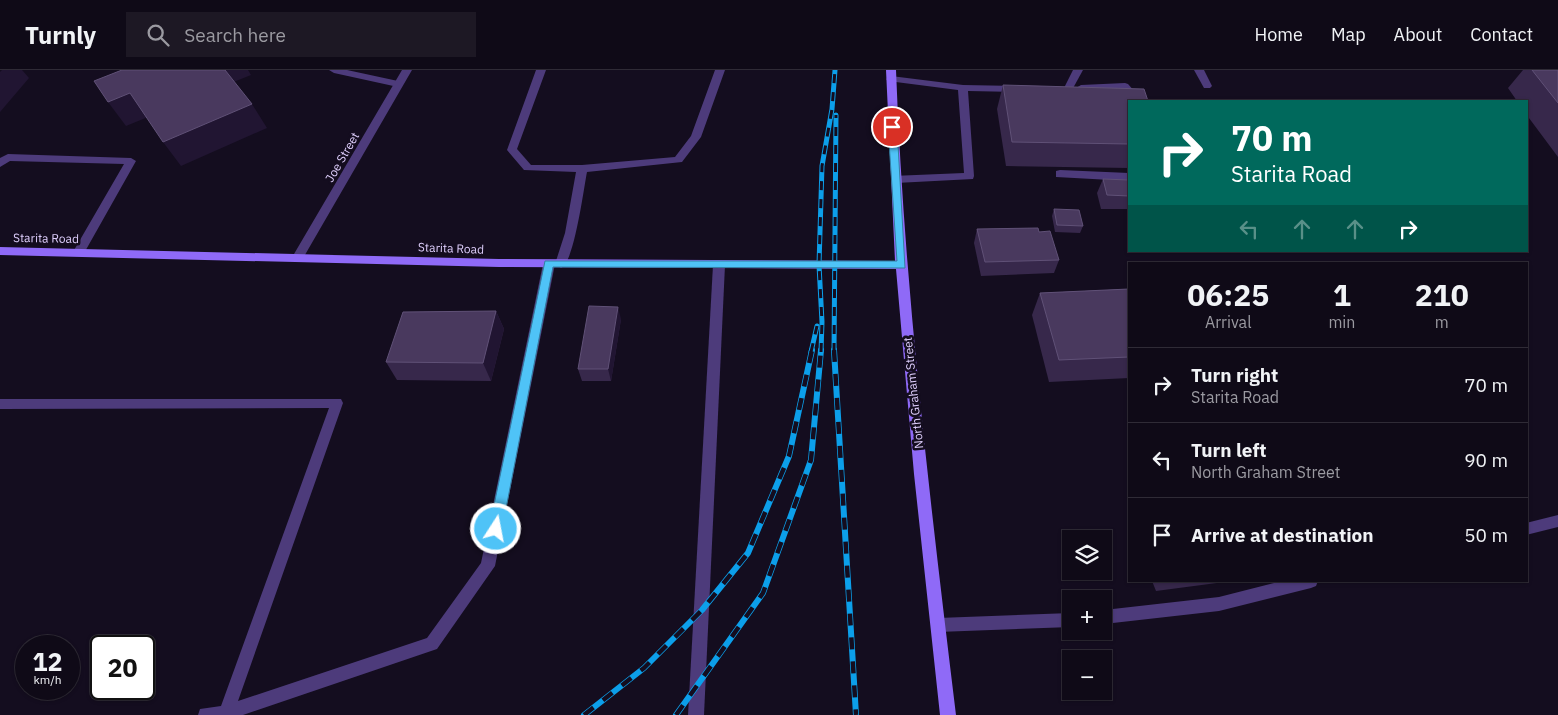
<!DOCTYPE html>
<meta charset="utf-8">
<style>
body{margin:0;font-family:"IBM Plex Sans",sans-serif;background:#1d1824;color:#f1f3f6;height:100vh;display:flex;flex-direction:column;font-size:19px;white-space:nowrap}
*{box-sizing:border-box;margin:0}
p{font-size:16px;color:#9b9aa1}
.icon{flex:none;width:28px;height:28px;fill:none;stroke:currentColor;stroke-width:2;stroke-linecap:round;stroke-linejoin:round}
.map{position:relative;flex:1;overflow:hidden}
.drawer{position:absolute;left:1128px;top:192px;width:400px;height:320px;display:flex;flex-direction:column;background:#0f0a17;border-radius:0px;box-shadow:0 1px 4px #0004,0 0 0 1px #2f2b36}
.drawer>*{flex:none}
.guide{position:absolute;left:1128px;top:30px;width:400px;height:152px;border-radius:0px;box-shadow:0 1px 4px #0004,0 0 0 1px #2f2b36;background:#00695c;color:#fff;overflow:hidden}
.tools{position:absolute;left:1062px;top:460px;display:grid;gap:10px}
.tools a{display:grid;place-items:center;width:50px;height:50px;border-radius:0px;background:#0f0a17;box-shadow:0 1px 4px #0004,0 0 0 1px #2f2b36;font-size:25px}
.speed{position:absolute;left:15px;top:565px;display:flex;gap:10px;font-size:25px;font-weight:700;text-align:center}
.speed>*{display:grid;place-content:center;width:65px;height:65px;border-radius:50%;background:#0f0a17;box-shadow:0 1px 4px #0004,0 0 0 1px #2f2b36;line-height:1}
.speed small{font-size:12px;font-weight:400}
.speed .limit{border:2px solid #111;border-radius:8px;background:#fff;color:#111}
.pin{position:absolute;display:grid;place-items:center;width:42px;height:42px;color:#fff;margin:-21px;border:2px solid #fff;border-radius:50%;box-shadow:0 1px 5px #0007}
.me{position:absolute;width:55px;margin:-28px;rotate:11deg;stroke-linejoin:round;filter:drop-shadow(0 0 4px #0008)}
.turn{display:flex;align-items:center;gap:18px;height:105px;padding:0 20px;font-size:22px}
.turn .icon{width:65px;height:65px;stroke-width:2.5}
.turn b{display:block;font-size:35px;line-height:42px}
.lanes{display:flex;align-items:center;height:48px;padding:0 20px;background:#0003;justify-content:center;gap:25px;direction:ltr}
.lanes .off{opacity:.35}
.eta{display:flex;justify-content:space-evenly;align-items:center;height:85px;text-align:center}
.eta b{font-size:30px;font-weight:800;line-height:35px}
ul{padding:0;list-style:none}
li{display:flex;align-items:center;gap:15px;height:75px;padding:0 20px;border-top:1px solid #2f2b36}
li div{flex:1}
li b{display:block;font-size:19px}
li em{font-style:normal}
header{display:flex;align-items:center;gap:30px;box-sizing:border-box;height:70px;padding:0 25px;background:#0f0a17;border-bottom:1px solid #2f2b36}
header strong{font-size:24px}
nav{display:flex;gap:28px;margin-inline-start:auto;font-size:18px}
.search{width:350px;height:45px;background:#1d1824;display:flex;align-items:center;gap:12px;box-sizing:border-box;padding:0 18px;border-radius:0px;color:#9b9aa1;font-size:19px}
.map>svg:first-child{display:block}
</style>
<header>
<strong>Turnly</strong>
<div class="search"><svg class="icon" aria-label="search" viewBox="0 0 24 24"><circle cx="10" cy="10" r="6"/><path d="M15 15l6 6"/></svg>Search here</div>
<nav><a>Home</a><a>Map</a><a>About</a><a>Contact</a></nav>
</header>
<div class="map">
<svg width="1558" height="645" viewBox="0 0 1558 645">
<rect width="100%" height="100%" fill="#140d1f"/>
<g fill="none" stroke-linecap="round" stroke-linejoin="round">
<g fill="#4d3b7b" fill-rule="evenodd">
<path d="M329,0H347L398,11L403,14L398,17L334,3Z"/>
<path d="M536,0H546L517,79L531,95H582L675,87L691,66L715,0H725L701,67L682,92L587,102C584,117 574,194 561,198L555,194L565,163L576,102L524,100L507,80Z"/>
<path d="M1073,0H1083L1072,20H1066L1064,18Z"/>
<path d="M1194,0H1204L1212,16L1210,18H1204Z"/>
<path d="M891,6L963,15L1018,16L1023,19L1018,22L968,21L974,106L973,109L896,113L891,109L892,106L964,103L958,20L888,11L886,9Z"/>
<path d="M1125,13L1128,14L1143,31H1133L1122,19L1081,21L1076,18L1081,15Z"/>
<path d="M8,84L131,88L136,91L83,185L79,186L73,182L124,94L10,91L0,97V88Z"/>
<path d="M1060,100L1129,103V111L1056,107V101Z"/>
<path d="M549,190L555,194L495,496L437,579L243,645H198L200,639L221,636L329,338L0,339V329H341L343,333L238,631L427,568L481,493L543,194Z"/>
<path d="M719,191L725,195L704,645H688L713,195Z"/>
<path d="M1558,445V457L1526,465V453Z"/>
<path d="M1282,511H1318L1316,516L1311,518L1219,541L1104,554V540L1219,527Z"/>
<path d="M1071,543V557L938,562L933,560L931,555L933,550L938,548Z"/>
</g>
<path fill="#4d3b7b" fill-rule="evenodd" d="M402,0H412L302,190H294L292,187L294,184Z"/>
<path fill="#8f6af7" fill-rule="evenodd" d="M886,0H896C904,216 930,430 956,645H940L914,404L896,199L499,197L0,185V177L499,189L895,191Z"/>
<g stroke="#0c9fea" stroke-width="5">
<g id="rail-far1">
<path d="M811,282L817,256"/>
<path d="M821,282L822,252L819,195L822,96L832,39L835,0"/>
<path d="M834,282L836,45"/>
</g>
</g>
<g stroke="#0c9fea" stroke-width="6">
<g id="rail">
<path d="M834,280L856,645"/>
<path d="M584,645L644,598L702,540L748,483L789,386L812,280"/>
<path d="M676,645L763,523L811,390L821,280"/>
</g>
</g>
<use href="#rail-far1" stroke="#140d1f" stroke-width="3" stroke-dasharray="9" stroke-linecap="butt"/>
<use href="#rail" stroke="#140d1f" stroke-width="4.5" stroke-dasharray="12" stroke-linecap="butt"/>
</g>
<g fill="#37284b">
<path d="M1523,0H1558V87L1526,44V31H1517L1508,18Z"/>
<path d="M1003,15L1129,31V98L1006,96L997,39Z"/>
<path d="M1103,109L1129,110V139H1101L1097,123Z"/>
<path d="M1054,139L1083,156L1080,163L1055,162L1052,146Z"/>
<path d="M977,159L1039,162L1059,190L1054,203L981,206L974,173Z"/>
<path d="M1129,219V308L1049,312L1032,245L1040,223Z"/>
<path d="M496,241L504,259L491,311L397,310L386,292Z"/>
<path d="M621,249L611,311H582L578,299Z"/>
<path d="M1152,511H1232L1156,521Z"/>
</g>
<g fill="#211532">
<path d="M2,0H22L29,8L0,42V2Z"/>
<path d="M223,0H248L251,5L231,13Z"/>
<path d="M130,23L148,47L126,56L108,32Z"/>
<path d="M252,34L267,58L181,96L163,72Z"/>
<path d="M618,237L621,249L611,311L608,299Z"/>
<path d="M496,241L504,259L491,311L483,293Z"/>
</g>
<g fill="#49395e" stroke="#605177">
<path d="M122,0H225L252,34L163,72L130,23L108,32L94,11Z"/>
<path d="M1532,0H1558V33Z"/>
<path d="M1003,15L1144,19L1148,31H1129V74L1012,72Z"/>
<path d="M1103,109L1129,110V126L1107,125Z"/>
<path d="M1054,139L1079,140L1083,156L1057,155Z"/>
<path d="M1038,158L1039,162L1050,161L1059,190L985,192L977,159Z"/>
<path d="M1129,219V287L1059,290L1040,223Z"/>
<path d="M589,236L618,237L608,299H578Z"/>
<path d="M496,241L483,293L386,292L403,242Z"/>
</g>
<path fill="#4fc3f7" stroke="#337fa1" d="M892,54L897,57L905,198L553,197L502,459L500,463H491L489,459L545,191H897L888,57Z"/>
<g text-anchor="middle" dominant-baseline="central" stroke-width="5" stroke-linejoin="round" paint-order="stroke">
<g font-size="12" fill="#decefc" stroke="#140d1f">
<text transform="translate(342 87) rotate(-60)">Joe Street</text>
<text transform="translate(46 168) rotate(1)">Starita Road</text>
<text transform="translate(451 178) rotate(2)">Starita Road</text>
<text transform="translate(913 323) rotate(-96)">North Graham Street</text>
</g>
</g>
</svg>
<div class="tools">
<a><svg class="icon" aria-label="layers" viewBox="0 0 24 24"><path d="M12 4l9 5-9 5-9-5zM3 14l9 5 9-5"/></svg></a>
<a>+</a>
<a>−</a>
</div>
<div class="speed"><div>12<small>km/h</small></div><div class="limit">20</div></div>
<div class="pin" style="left:892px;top:57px;background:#d93025"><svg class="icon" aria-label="arrive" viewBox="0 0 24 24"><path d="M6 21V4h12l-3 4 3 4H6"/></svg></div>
<svg class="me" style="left:496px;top:459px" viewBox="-20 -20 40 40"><circle r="17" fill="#4fc3f7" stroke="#fff" stroke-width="3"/><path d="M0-11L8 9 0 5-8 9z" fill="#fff"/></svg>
<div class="guide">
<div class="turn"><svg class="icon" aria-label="right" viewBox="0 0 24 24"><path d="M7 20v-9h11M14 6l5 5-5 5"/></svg><div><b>70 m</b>Starita Road</div></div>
<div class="lanes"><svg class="icon off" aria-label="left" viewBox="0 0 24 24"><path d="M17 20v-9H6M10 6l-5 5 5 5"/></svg><svg class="icon off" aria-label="ahead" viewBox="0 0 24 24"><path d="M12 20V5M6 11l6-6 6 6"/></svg><svg class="icon off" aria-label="ahead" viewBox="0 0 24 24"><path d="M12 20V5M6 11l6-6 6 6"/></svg><svg class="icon" aria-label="right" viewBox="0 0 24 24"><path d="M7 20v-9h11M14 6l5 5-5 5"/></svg></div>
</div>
<section class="drawer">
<div class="eta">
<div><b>06:25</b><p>Arrival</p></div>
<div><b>1</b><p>min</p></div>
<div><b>210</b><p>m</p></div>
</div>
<ul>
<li><svg class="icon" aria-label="right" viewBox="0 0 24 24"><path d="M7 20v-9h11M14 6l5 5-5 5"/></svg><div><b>Turn right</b><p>Starita Road</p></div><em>70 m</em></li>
<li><svg class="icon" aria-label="left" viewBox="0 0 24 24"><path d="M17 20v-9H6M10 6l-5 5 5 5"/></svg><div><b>Turn left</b><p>North Graham Street</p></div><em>90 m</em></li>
<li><svg class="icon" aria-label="arrive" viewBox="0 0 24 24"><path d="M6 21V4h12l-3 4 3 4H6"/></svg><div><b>Arrive at destination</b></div><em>50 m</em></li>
</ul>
</section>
</div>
